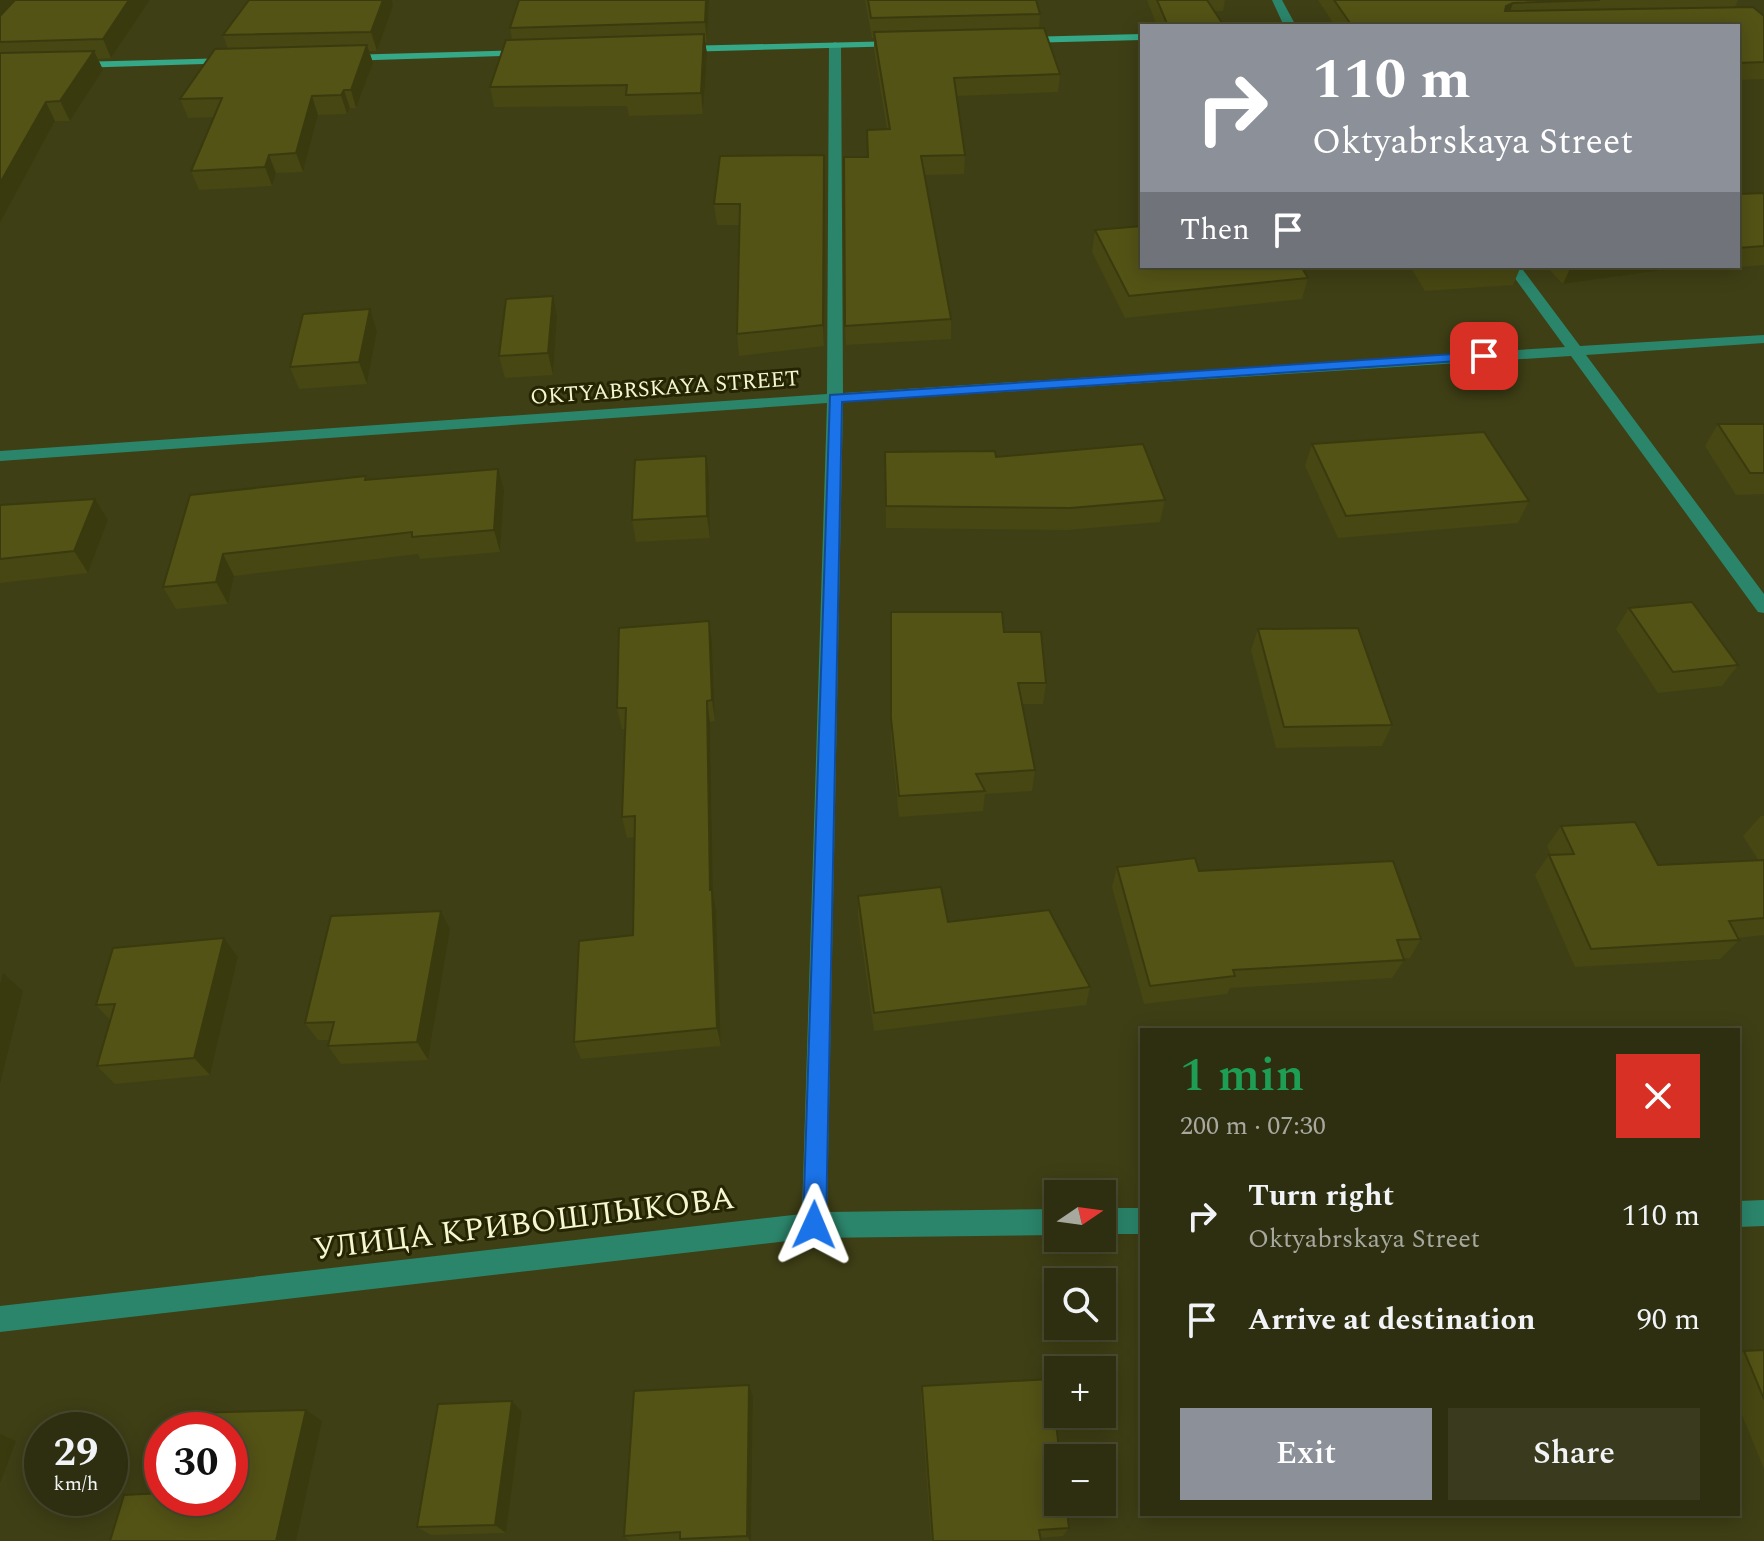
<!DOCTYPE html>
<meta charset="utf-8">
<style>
body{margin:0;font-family:Spectral,serif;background:#3a3b1e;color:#f1f3f6;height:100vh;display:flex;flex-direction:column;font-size:30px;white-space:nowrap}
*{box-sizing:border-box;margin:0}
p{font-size:26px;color:#a7a99f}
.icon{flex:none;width:44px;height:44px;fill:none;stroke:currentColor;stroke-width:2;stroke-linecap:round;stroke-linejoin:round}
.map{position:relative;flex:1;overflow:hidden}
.sheet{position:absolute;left:1140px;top:1028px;width:600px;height:488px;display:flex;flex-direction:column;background:#2e2f10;border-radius:0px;box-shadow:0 4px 20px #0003,0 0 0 2px #494a30}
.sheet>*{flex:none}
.hud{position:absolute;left:1140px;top:24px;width:600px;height:244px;border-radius:0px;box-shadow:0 4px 20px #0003,0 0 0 2px #494a30;background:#8c9099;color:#fff;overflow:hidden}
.needle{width:52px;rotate:77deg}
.fabs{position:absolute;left:1044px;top:1180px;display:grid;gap:16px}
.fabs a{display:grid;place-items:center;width:72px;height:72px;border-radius:0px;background:#2e2f10;box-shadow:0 4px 20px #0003,0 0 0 2px #494a30;font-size:40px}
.speed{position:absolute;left:24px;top:1412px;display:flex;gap:16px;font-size:40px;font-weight:700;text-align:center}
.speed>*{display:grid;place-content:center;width:104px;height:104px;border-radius:50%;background:#2e2f10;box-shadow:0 4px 20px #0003,0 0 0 2px #494a30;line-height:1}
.speed small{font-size:20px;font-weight:400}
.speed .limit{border:12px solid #d22;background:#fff;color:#111}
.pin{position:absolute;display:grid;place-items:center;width:68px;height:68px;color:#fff;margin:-34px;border-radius:16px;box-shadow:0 4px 12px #0006}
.me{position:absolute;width:88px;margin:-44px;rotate:1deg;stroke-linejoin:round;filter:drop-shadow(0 0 6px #0008)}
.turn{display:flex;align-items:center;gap:28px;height:168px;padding:0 40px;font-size:36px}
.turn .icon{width:104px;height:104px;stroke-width:2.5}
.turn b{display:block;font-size:56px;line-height:68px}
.then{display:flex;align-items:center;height:76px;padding:0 40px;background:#0003;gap:16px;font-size:30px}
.round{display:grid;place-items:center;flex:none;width:84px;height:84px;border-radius:0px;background:#3a3b1e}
.head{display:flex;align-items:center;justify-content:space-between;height:136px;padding:0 40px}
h1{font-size:48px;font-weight:600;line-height:60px;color:#1e9e55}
.cta{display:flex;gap:16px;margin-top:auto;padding:16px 40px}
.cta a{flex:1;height:92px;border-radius:0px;background:#8c9099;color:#fff;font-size:32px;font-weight:600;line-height:92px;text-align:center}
.cta a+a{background:#3a3b1e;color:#f1f3f6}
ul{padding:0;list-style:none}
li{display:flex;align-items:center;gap:24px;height:104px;padding:0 40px}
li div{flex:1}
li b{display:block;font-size:30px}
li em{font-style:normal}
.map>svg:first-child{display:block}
</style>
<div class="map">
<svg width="1764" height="1541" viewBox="0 0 1764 1541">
<rect width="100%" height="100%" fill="#3e3f15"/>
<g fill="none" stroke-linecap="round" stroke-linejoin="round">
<g fill="#2b856b" fill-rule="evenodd">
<path d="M1272,0H1282L1296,26H1284Z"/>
<path d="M835,42L841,45L843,393L1565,347L1506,266H1520L1580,346L1764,335V343L1586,355L1764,594V613L1758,612L1571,356L843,402L827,1212L1058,1209V1235L814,1238L0,1332V1306L802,1214L827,403L0,461V451L827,394L829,45Z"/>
<path d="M1764,1200V1226L1738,1227V1201Z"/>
<rect x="1102" y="1208" width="40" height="26"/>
</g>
<g fill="#34a887" fill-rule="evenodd">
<path d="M1142,34V40L1024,43L1018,40L1024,37Z"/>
<path d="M900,41L904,42V46L680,52L674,49L680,46Z"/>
<path d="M528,50L532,51V55L344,61L338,58L344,55Z"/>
<path d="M232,58L238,61L236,63L76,68L70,65L76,62Z"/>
</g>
</g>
<g fill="#474713">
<path d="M0,0H150L111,58L98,59L103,70L70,121H55L0,223Z"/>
<path d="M249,0H392L393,6L377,51H369L373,63L356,108H350L347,114L318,115L303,172L276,173L272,186L199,190L191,171L214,117L188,118L180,99L228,49L223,35Z"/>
<path d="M709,0L707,42H705L707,54L703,114L629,116L627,106L494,107L490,87L512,39L510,28Z"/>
<path d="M865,0H1036L1040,14L1039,28L1060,74L1058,92L957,96L965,155L964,174L924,175L951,319V339L846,345L845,326L868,157L867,130L887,129L874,50V38H872Z"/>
<path d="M1147,0H1225L1223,11H1214L1224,26H1157Z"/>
<path d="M1318,0H1738L1735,7L1764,16V79L1738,80V26H1335Z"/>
<path d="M825,176L824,346L739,356L737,334L740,225H717L714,204Z"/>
<path d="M1764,193V265L1705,270L1701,266H1738V194Z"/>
<path d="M1095,230L1142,266L1308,278L1302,299L1125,318L1092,252Z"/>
<path d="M1410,266H1521L1513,285L1425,291Z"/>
<path d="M1546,266H1692L1563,284Z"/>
<path d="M370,309L377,331L367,384L299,389L290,367Z"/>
<path d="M557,317L553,375L505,378L499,356Z"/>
<path d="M1718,424H1764V494L1736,495L1705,446Z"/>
<path d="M1312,444L1529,501L1518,523L1338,538L1305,466Z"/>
<path d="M885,452L996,457L1165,500L1160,522L1067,530L886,528Z"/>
<path d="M366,476L367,479L504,491L500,552L420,559L418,554L234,576L228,604L176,609L163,587Z"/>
<path d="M709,478L710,538L636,542L632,520Z"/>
<path d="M95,499L108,520L88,573L0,583V505Z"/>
<path d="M1629,608L1738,665L1722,686L1658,693L1616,629Z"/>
<path d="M891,612L1004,632L1046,683L1043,704H1022L1035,770L1032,791L985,794L983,811L899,817L891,739Z"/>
<path d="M1258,629L1392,725L1382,746L1276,748L1251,650Z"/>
<path d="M712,643L715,721L710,722L713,894L716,909L721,1046L581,1059L574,1042L633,935L635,837L627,838L622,817L625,729H622L617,708Z"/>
<path d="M1761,816H1764V935L1738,938L1739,940L1720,959L1575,967L1535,875L1549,855H1551L1547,846L1561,826L1658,865L1759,861L1743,836Z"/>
<path d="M1117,867L1199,871L1421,939L1410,958H1403L1404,960L1392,978L1230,988L1227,994L1144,1004L1112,887Z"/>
<path d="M858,896L948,922L1090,987L1086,1005L874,1031L858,916Z"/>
<path d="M450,930L428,1060L341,1064L328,1046L330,1040H318L305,1023Z"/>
<path d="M224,938L238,957L210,1075L115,1084L97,1066L110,1020L96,1005Z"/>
<path d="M1764,1350V1469L1738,1405V1354L1744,1351Z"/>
<path d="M749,1385L753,1396L751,1541H629L624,1536Z"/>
<path d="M922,1386L1069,1528L1063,1536L1040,1538L1041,1541H931L921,1398Z"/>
<path d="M522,1412L506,1533L431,1535L417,1527Z"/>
</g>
<g fill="#3a3a0f">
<path d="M0,0H21L0,27Z"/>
<path d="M129,0H150L111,58L103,39Z"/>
<path d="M380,0H392L393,6L377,51L371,32Z"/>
<path d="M706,0H709L707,42L705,22Z"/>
<path d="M1513,3L1507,20L1500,23L1506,6Z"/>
<path d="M704,34L707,54L703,114L701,93Z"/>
<path d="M367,45L373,63L356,108L351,90Z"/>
<path d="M94,51L103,70L70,121L60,101Z"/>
<path d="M344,90L350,108L347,114L341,95Z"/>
<path d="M312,96L318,115L303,172L296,153Z"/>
<path d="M46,102L55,121L0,223V183Z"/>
<path d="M269,155L276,173L272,186L265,167Z"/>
<path d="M824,155L825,176L824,346L823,325Z"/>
<path d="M1571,266H1692L1563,284Z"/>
<path d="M553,296L557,317L553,375L548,353Z"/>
<path d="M370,309L377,331L367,384L359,362Z"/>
<path d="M706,456L709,478L710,538L707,516Z"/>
<path d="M498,469L504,491L500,552L494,530Z"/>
<path d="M95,499L108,520L88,573L74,551Z"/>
<path d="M223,554L234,576L228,604L216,582Z"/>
<path d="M709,621L712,643L715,721L712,700Z"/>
<path d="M707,701L710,722L713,894L716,909L721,1046L717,1028L710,890Z"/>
<path d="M441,911L450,930L428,1060L417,1042Z"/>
<path d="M224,938L238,957L210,1075L194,1058Z"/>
<path d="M3,973L23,991L0,1084V985Z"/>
<path d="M749,1385L753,1396L751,1541H750L747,1536Z"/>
<path d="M512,1401L522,1412L506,1533L495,1525Z"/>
<path d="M306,1410L322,1421L296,1541H276Z"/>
<path d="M0,1434L16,1441L0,1483Z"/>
</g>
<g fill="#535316" stroke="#3a3a0f" stroke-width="2">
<path d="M15,0H129L103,39L0,42V16Z"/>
<path d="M249,0H383L371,32L223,35Z"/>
<path d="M519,0H706L705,22L510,28Z"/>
<path d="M868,0H1036L1040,14L871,18Z"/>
<path d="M1157,0H1207L1224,26H1168Z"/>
<path d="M1334,0H1600L1513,3L1506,6L1505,11L1753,7L1764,16V62L1738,63V26H1352Z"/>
<path d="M1044,28L1060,74L954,78L965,155L921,156L951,319L845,326L844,157H868L867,130L890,129L874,32Z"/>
<path d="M704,34L701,93L626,95L627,85L490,87L506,40Z"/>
<path d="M367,45L351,90H344L341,95L312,96L296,153L269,155L265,167L191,171L222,98L180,99L215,49Z"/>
<path d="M94,51L60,101L46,102L0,183V53Z"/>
<path d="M824,155L823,325L737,334L740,204H714L720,156Z"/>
<path d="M1764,193V246L1738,248V194Z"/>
<path d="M1142,226V266H1301L1308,278L1129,296L1095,230Z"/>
<path d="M1431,266H1477L1433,269Z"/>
<path d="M553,296L548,353L499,356L506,299Z"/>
<path d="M370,309L359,362L290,367L303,314Z"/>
<path d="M1718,424H1764V473H1750Z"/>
<path d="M1484,432L1529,501L1346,516L1312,444Z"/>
<path d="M1143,444L1165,500L1070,508L886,506L885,452L995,451L996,457Z"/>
<path d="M706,456L707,516L632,520L635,460Z"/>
<path d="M498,469L494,530L412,537V532L223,554L216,582L163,587L190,495L366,476L365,480Z"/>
<path d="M95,499L74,551L0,559V505Z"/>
<path d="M1692,602L1738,665L1673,672L1629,608Z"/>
<path d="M891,612H1002L1004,632H1041L1046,683H1018L1035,770L976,774L985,791L899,796L891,718Z"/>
<path d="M709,621L712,700L707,701L710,890H712L717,1028L574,1042L579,941L633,935L635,816L622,817L626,708H617L619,628Z"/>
<path d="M1358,628L1392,725L1284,727L1258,629Z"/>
<path d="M1635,822L1658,865L1764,860V918L1729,921L1739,940L1591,949L1549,855L1574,854L1561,826Z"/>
<path d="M1195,858L1199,871L1393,861L1421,939L1397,940L1404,960L1233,970L1235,976L1150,986L1117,867Z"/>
<path d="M941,887L948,922L1049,910L1090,987L874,1013L858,896Z"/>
<path d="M441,911L417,1042L328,1046L334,1022L305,1023L331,916Z"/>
<path d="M224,938L194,1058L97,1066L115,1004L96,1005L113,948Z"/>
<path d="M1764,1350V1399L1744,1351Z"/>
<path d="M1051,1379L1060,1458H1058V1502H1066L1069,1528L1039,1530L1041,1541H933L922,1386Z"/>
<path d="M749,1385L747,1536L680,1539V1532L624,1536L634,1391Z"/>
<path d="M512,1401L495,1525L417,1527L438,1404Z"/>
<path d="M306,1410L276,1541H110L124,1495L162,1493V1498H230V1430H187L192,1413Z"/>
</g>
<path fill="#1a73e8" stroke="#114b97" stroke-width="2" d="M1484,352L1489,353V359L842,402L826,1225L822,1233L814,1237L806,1233L803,1225L830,395Z"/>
<g text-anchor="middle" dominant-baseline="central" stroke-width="6" stroke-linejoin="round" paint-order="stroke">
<g font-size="22" fill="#f4f7d0" stroke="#252504">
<text transform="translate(665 388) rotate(-4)">OKTYABRSKAYA STREET</text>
</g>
<g font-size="32" fill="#f4f7d0" stroke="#252504">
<text transform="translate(524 1224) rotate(-7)">УЛИЦА КРИВОШЛЫКОВА</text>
</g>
</g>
</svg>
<div class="fabs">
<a><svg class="needle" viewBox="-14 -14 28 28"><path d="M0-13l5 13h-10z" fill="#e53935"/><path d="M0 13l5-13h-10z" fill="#a7a99f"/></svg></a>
<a><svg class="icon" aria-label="search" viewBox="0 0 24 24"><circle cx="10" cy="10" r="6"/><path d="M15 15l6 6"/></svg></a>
<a>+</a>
<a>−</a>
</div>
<div class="speed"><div>29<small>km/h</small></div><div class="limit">30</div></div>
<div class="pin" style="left:1484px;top:356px;background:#d93025"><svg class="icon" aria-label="arrive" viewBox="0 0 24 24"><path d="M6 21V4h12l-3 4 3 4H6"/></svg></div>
<svg class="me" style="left:814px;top:1225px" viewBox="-20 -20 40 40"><path d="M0-17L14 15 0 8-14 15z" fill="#1a73e8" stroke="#fff" stroke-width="4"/></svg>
<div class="hud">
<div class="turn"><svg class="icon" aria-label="right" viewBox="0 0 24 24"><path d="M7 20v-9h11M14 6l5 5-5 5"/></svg><div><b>110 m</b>Oktyabrskaya Street</div></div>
<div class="then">Then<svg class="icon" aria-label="arrive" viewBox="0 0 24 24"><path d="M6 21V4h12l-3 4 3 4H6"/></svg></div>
</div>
<section class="sheet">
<div class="head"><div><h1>1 min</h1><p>200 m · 07:30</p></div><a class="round" style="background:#d93025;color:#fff"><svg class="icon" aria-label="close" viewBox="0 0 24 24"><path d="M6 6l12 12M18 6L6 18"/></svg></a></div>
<ul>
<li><svg class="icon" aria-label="right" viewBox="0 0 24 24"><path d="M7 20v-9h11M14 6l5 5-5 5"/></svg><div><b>Turn right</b><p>Oktyabrskaya Street</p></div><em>110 m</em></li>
<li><svg class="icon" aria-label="arrive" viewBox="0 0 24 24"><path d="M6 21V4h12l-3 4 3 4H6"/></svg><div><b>Arrive at destination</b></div><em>90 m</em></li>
</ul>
<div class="cta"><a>Exit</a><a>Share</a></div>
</section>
</div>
